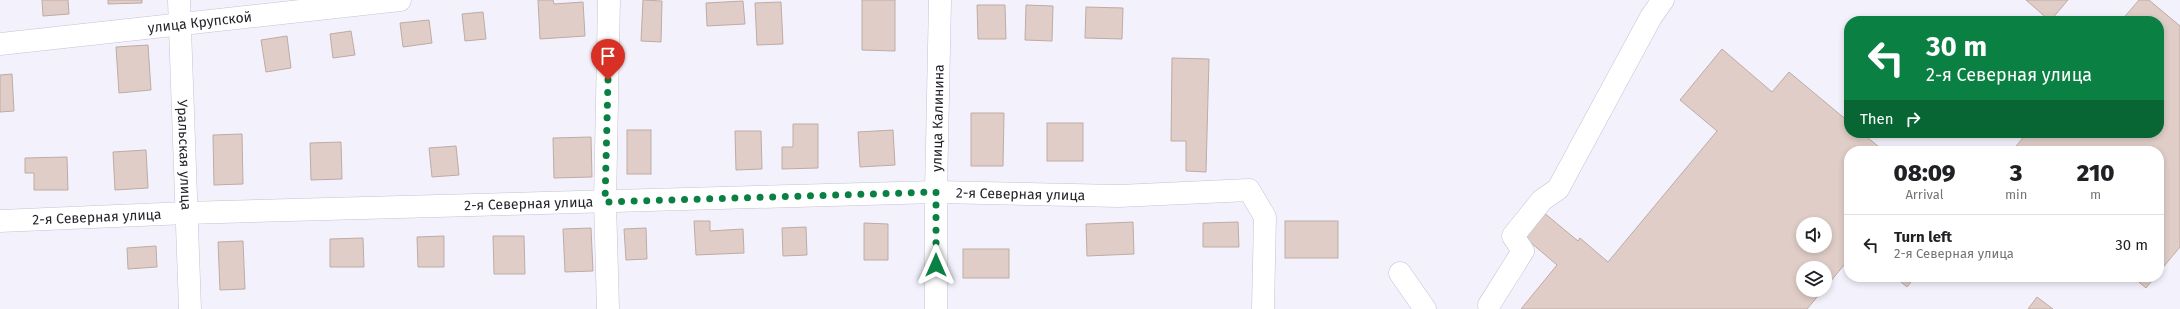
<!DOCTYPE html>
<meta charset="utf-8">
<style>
body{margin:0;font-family:"Fira Sans",sans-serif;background:#f2f2f2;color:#202124;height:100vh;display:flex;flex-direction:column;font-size:15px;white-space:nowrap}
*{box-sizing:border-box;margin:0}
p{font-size:13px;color:#757577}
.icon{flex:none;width:22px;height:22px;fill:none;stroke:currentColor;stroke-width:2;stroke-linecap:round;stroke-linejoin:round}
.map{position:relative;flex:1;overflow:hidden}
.panel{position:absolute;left:1844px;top:146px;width:320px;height:136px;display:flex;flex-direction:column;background:#fff;border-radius:16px;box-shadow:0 2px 6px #0003}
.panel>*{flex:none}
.hud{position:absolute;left:1844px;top:16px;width:320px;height:122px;border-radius:16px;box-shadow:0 2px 6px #0003;background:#0b8043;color:#fff;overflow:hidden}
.fabs{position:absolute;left:1796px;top:217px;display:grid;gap:8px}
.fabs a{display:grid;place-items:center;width:36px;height:36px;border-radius:50%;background:#fff;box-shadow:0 2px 6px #0003;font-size:20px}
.pin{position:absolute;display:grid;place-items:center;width:34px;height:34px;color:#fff;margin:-41px -17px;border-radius:50% 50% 50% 0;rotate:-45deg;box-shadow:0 0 4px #0007}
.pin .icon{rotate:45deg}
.me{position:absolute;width:44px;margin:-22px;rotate:0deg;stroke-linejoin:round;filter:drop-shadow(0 0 3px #0008)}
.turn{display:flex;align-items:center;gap:14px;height:84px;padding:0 16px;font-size:18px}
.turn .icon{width:52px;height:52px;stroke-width:2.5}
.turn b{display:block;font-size:28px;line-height:34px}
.then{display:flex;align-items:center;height:38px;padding:0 16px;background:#0003;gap:8px;font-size:15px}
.eta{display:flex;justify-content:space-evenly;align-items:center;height:68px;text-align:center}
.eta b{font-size:24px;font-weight:800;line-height:28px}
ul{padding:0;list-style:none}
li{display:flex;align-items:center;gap:12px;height:60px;padding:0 16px;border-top:1px solid #e0e0e0}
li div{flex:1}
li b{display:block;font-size:15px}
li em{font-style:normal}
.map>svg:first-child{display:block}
</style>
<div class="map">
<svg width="2180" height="309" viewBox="0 0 2180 309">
<rect width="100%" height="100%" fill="#f3f2fc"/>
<g fill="#e0cdc7" stroke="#beaba5" fill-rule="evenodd">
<path d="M42,0H68L69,14L43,16Z"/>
<path d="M108,0H142V3L108,4Z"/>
<path d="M538,0H553L554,4L583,2L585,36L540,39Z"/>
<path d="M643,0L662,1L661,42L641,41Z"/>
<path d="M862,0H895V51L862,50Z"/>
<path d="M2026,0H2068L2050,21Z"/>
<path d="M2139,0H2149L2180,26V247L2159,272V151H2012L2027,133H2159V21H2121Z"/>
<path d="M743,1L745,24L707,26L706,3Z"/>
<path d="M781,2L783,44L757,45L755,3Z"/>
<path d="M977,5H1005L1006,39H978Z"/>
<path d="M1026,5L1053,6L1052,41L1025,40Z"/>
<path d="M1086,7L1123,8L1122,39L1085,38Z"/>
<path d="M483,12L486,39L465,41L462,14Z"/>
<path d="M429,20L432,43L403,47L400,23Z"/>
<path d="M351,31L355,55L333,58L330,34Z"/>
<path d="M287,36L291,68L266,72L261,40Z"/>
<path d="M148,45L151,90L119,93L116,47Z"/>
<path d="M1722,49L1772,92L1789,72L1849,122V133H1862L1884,151H1849V259L1825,288V268H1803V290H1823L1807,309H1521L1557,265L1523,236L1543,212L1578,241L1580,238L1608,262L1717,131L1680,100ZM1803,224H1825V246H1803Z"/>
<path d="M1172,58L1209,59L1206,172L1186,171V141H1171Z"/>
<path d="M12,74L14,111L0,112V75Z"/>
<path d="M971,113H1004L1003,166H971Z"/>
<rect x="1047" y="123" width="36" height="38"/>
<path d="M793,124H818V168L782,169V147H793Z"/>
<rect x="627" y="130" width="24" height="44"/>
<path d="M893,130L895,165L860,167L858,132Z"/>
<path d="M735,131H761L762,169L736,170Z"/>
<path d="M242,134L243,184L214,185L213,135Z"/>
<path d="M591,137L592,177L554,178L553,138Z"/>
<path d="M341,142L342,179L311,180L310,143Z"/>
<path d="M456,146L459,175L432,177L429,148Z"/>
<path d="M146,150L148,188L115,190L113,152Z"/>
<path d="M67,157L68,190H34V173H25V158Z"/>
<path d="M694,221H710V231L743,229L744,253L696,255Z"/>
<rect x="1285" y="221" width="53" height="37"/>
<path d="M1133,222L1134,254L1087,256L1086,224Z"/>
<path d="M1238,222L1239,247H1203V223Z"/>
<path d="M864,223L888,224V260H864Z"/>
<path d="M806,227L807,255L783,256L782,228Z"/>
<path d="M591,228L593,271L565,272L563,229Z"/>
<path d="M646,228L647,259L626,260L624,229Z"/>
<path d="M444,236V267H418L417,237Z"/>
<path d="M493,236H524L525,274H494Z"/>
<path d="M363,238L364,267H330V239Z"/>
<path d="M243,241L245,289L220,290L218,242Z"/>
<path d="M156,246L157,267L128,269L127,248Z"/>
<rect x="963" y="249" width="46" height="29"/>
<path d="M1895,277H1915L1907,287Z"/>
<path d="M2133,277H2155L2146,288Z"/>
<path d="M2037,297L2053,309H2028Z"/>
</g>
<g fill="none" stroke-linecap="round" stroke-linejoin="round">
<g stroke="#c4c2d3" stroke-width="23">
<g id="minor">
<path id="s1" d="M0,44L400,0"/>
<path id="s2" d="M0,221L186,213L936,192L1119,196L1249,190L1265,217L1263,309"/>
<path d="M1400,273L1425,309"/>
<path d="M1489,305L1523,251L1513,236L1542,200L1558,189L1651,17L1663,0"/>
<path d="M608,309L605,202L609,0"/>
<path id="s3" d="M936,309V192L940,0"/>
</g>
</g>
<g stroke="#c4c2d3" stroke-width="23">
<g id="major">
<path id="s4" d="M179,0L190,309"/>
</g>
</g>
<use href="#minor" stroke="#fff" stroke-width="22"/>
<use href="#major" stroke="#fff" stroke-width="22"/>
</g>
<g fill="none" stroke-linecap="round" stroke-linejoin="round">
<path stroke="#0b8043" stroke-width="7" stroke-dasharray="0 12.6" d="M608,80L605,202L936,192V265"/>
</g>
<g text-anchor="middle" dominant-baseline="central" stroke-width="3" stroke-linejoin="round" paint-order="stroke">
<g font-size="14" fill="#25242b" stroke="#fff">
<text stroke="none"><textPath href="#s1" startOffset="201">улица Крупской</textPath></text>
<text stroke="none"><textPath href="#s3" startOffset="191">улица Калинина</textPath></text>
<text stroke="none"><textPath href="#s4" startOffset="155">Уральская улица</textPath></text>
<text stroke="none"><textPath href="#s2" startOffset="1021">2-я Северная улица</textPath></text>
<text stroke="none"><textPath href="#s2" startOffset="529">2-я Северная улица</textPath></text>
<text stroke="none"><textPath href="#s2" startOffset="97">2-я Северная улица</textPath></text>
</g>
</g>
</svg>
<div class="fabs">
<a><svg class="icon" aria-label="sound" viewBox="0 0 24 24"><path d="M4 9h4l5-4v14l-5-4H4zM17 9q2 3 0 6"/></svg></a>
<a><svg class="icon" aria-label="layers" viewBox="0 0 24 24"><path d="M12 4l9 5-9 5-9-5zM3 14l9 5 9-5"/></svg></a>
</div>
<div class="pin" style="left:608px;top:80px;background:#d93025"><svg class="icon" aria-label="arrive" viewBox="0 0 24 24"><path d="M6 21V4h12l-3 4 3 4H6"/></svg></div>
<svg class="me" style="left:936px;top:265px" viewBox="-20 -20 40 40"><path d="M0-17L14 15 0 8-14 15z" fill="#0b8043" stroke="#fff" stroke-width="4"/></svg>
<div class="hud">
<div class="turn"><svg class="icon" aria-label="left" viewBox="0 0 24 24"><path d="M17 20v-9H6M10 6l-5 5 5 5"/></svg><div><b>30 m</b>2-я Северная улица</div></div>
<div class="then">Then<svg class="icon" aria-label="right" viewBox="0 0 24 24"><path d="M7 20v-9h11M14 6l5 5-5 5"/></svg></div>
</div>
<section class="panel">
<div class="eta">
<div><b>08:09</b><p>Arrival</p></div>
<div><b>3</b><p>min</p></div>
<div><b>210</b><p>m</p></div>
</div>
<ul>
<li><svg class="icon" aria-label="left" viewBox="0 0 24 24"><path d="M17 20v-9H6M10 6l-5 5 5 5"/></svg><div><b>Turn left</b><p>2-я Северная улица</p></div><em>30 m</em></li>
</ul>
</section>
</div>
